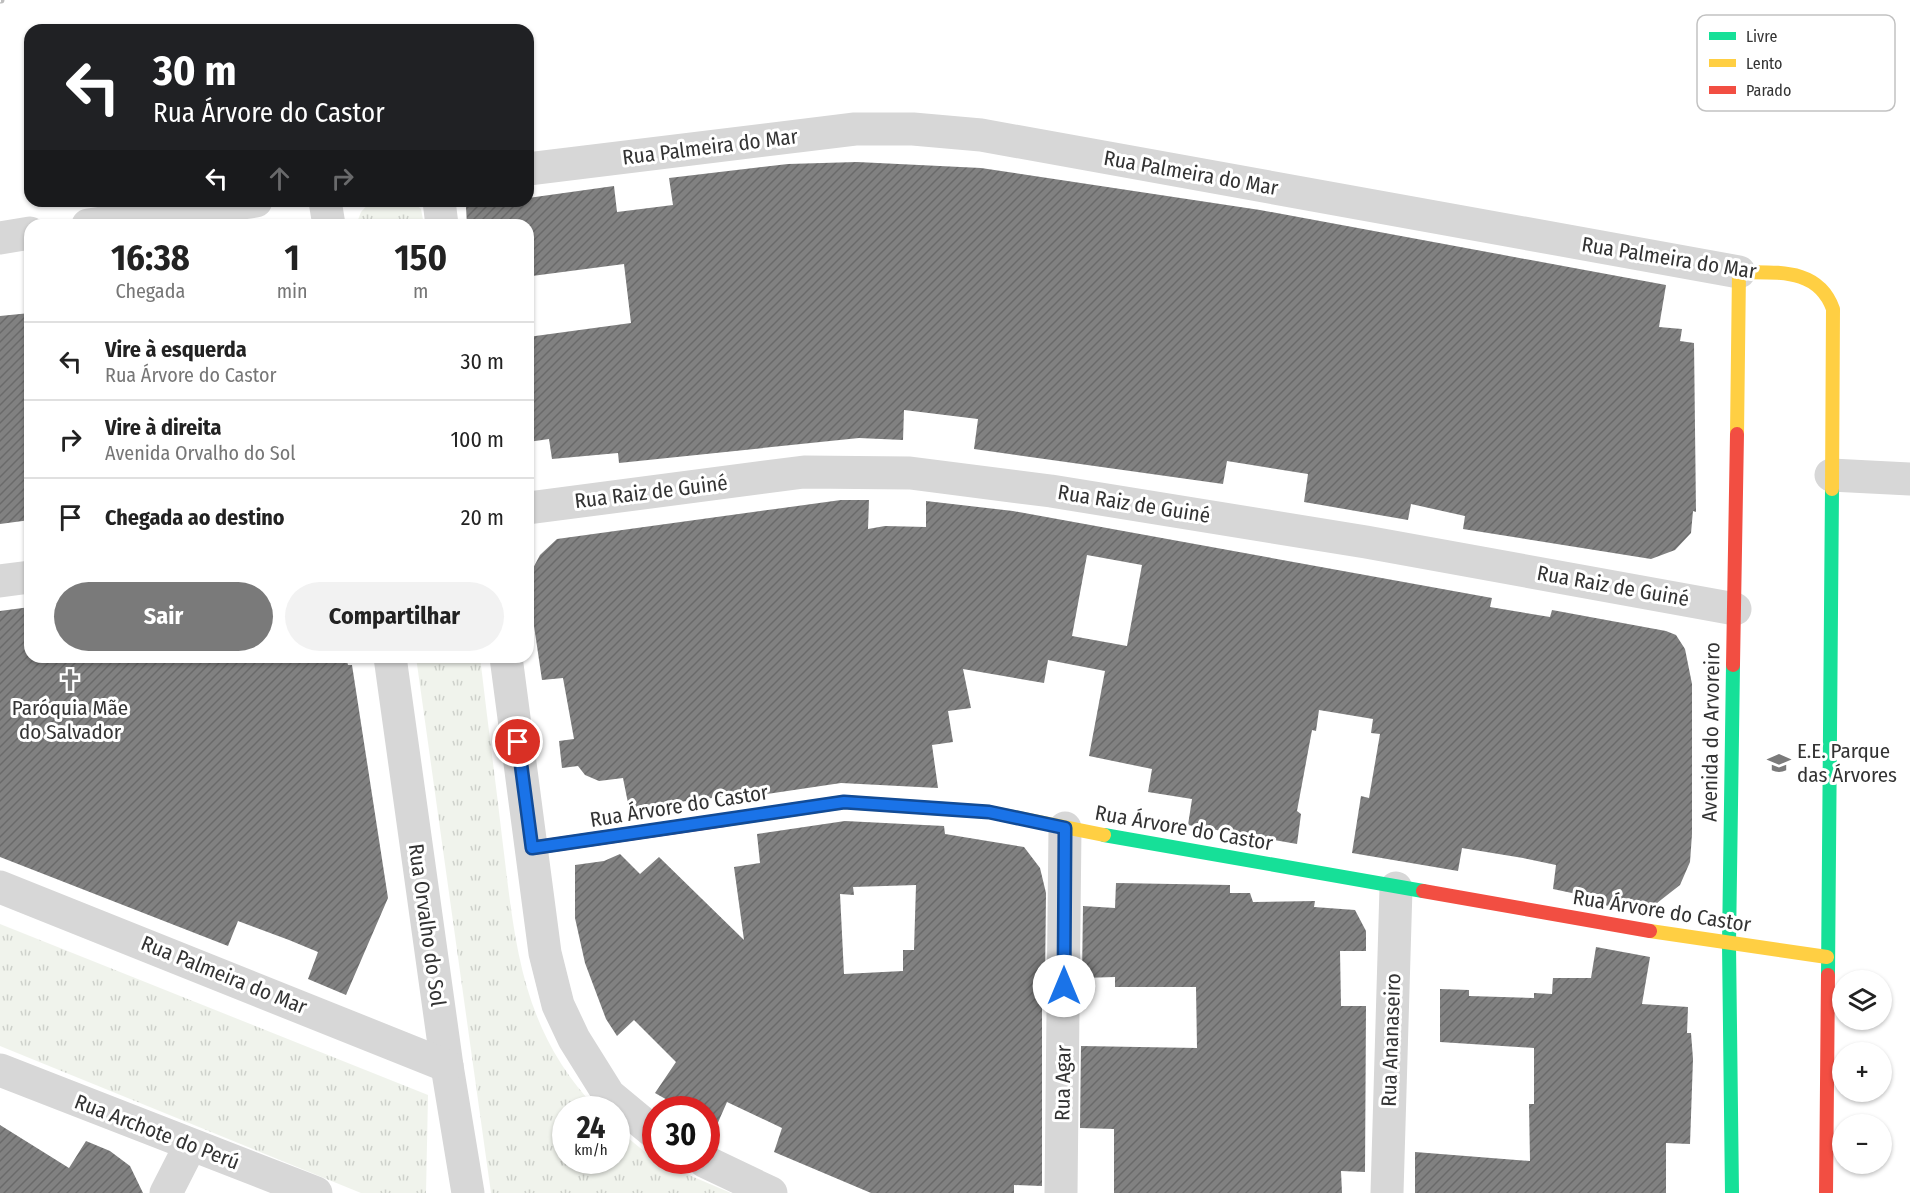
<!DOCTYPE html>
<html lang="pt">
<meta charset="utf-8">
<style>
body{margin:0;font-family:"Fira Sans Condensed",sans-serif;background:#f2f2f2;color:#222;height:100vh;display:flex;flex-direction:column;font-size:22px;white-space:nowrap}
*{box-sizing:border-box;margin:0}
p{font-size:20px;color:#767676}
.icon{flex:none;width:33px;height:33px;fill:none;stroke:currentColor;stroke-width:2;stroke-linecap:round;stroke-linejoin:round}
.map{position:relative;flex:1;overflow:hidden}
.side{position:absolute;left:24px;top:219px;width:510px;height:444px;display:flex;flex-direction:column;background:#fff;border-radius:18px;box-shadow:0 2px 4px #0004}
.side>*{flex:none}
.top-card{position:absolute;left:24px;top:24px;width:510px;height:183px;border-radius:18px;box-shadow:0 2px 4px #0004;background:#202124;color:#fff;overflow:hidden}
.controls{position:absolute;left:1832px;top:970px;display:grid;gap:12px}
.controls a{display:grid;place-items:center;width:60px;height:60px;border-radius:50%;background:#fff;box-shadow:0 2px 4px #0004;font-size:30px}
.speed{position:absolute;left:552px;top:1096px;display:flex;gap:12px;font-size:30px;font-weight:700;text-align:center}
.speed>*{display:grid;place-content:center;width:78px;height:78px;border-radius:50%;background:#fff;box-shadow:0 2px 4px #0004;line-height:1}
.speed small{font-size:15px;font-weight:400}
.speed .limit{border:9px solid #d22;background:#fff;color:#111}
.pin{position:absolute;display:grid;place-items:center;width:51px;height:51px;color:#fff;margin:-26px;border:3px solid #fff;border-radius:50%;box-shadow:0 2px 6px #0007}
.me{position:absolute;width:66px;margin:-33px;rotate:0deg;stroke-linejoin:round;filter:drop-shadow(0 0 4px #0008)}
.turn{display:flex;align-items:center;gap:21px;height:126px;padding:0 30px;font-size:27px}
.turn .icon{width:78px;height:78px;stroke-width:2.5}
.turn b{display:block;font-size:42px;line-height:51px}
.lanes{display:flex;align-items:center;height:57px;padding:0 30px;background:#0003;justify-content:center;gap:30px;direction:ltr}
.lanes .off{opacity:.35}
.eta{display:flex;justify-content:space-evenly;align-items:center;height:102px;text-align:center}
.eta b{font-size:36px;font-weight:700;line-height:42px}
.primary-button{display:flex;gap:12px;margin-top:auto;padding:12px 30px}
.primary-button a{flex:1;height:69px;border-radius:36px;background:#7a7a7a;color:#fff;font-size:24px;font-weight:700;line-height:69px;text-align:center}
.primary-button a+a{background:#f2f2f2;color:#222}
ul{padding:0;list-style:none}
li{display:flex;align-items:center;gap:18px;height:78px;padding:0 30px;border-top:2px solid #e0e0e0}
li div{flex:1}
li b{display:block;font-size:22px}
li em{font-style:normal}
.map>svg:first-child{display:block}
</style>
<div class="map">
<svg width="1910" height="1193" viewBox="0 0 1910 1193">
<defs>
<pattern id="grass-tufts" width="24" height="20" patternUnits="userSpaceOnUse" patternTransform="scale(1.5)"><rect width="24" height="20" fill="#f0f3ec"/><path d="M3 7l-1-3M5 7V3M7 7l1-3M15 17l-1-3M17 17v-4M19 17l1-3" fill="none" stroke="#ced1cb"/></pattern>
<pattern id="building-hatch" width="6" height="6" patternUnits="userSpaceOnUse" patternTransform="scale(1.5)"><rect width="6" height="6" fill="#818181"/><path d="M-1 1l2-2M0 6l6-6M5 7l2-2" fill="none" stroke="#6a6a6a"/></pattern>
</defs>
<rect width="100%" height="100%" fill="#fff"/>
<g fill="url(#grass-tufts)">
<path d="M371,201H412L421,209L424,225H356L361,212Z"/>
<path d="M416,657H480C487,717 495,777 502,837C515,941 520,1030 598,1110H566V1161H616L617,1129L656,1161L731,1193H491Z"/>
<path d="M0,924L428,1095L426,1193H361L0,1046Z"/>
</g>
<g fill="url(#building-hatch)" fill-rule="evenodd">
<path d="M857,162L981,168L1260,210L1666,285L1659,327L1682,329L1680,341L1694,343L1696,512L1693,511L1691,533L1675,550L1651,559L1463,529L1465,516L1411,504L1408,520L1304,502L1308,474L1227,461L1223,484L974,449L978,419L904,410L903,440L859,438L619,463L618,453L552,459L549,439L528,442V337L631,323L624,264L532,276L528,225H467L466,207L528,201V198L614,186L617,212L673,205L669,178L788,164Z"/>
<path d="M30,313V520L0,524V316Z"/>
<path d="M841,500H869L868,529L885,526L926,527V501L1013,511L1492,598L1490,607L1550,617L1552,610L1666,631L1676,635L1685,649L1692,684V834L1690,862L1680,885L1657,903L1621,908L1604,905L1605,900L1553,889L1556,865L1523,858L1462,848L1458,871L1352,853L1361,796L1369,798L1380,734L1371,733L1373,719L1319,710L1316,731L1312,730L1297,811L1301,814L1297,844L1188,825L1192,799L1148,792L1152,769L1089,756L1105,671L1048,660L1044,683L963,669L971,708L948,711L953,742L932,745L938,788L841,783L754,796V793L629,808L623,778L599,781L585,775L578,766L562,768L559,741L574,739L563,678L542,680L529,592L531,572L540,555L557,539ZM1087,555L1142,565L1127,646L1072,636Z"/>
<path d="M30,607V657H346L348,665H352L388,898L346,995L308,979L318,952L289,940L238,921L228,946L0,857V611Z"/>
<path d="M845,821L944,826L945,834L1024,847L1040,868L1046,893L1045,979H1042V1186L1014,1185V1193H871L774,1152L782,1128L727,1102L716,1127L706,1122V1110H685L655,1093L676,1062L634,1020L617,1036L606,1019L585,963L575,918V865L604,861L620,854L640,874L659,857L744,940L734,867L760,863L757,834ZM916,885L914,950H903V971L844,974L840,894L854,895L853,887Z"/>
<path d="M1116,883L1230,885V893H1250L1253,902L1315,901L1314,907L1355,910L1366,931V951H1340L1341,1006H1366L1365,1172L1341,1171L1342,1193H1114V1129L1080,1128L1081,1046L1197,1048L1196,987H1115V977L1082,978L1083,906L1115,908Z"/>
<path d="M1596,947L1650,957L1642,1004L1688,1007L1687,1033H1691L1693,1059L1690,1144L1666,1143V1193H1415V1152L1530,1161L1529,1104H1534V1048L1440,1042V989L1469,990V996L1534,998V993L1552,994L1553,978H1591Z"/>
<path d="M0,1125L69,1168L86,1141L110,1151L130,1166L143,1193H0Z"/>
</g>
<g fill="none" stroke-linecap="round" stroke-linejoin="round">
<g stroke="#d7d7d7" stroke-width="33">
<path d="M528,169L855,129H913L981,135L1739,272"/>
<path d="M325,201L329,225"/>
<path d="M439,201L442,225"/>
<path d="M88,225L256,201"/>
<path d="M0,238L30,233"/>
<path d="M1831,475L1910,479"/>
<path d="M528,508L804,472L910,473L1051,491L1366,542L1735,609"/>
<path d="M0,581L30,577"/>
<path d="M390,657L447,1066L468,1193"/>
<path d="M506,657L545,953L558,1005L574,1039L609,1095L656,1134"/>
<path d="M0,887L447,1066"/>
<path d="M0,1070L316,1193"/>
<path d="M704,1161L771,1193"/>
<path d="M166,1193L190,1146"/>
<path d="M1061,1193L1065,828"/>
<path d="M1387,1193L1396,888"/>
</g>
<g stroke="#16e098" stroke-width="14">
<path d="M1104,835L1423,891"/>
<path d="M1828,975L1832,489"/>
<path d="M1732,1193L1729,944L1733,665"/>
</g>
<g stroke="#ffcf43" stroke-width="14">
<path d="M1737,434L1739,272C1776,273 1818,267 1833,309L1832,489"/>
<path d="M724,820L844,802L989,812L1104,835"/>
<path d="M1650,931L1827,957"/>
</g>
<g stroke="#f24e42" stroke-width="14">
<path d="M1733,665L1737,434"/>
<path d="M532,848L724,820"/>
<path d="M1423,891L1650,931"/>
<path d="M1826,1193L1828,975"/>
</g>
<g stroke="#bebebe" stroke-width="7">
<path id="rail" d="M0,0H1"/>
</g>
<use href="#rail" stroke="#fff" stroke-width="4.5" stroke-dasharray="14" stroke-linecap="butt"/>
</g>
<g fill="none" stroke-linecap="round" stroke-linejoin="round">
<g stroke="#114b97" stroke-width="15">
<path id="route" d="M518,742L532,848L844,802L989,812L1065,828L1064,986"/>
</g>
<use href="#route" stroke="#1a73e8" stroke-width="10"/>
</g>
<defs>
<g id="church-bare" transform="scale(1.8)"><path d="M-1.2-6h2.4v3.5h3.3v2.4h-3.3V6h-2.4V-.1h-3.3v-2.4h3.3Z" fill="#7a7a7a" stroke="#fff" stroke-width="2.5" paint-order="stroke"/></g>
<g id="school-bare" transform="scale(1.8)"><path d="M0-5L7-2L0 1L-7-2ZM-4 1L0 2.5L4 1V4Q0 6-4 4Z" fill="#7a7a7a" stroke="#fff" stroke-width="2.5" paint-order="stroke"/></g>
</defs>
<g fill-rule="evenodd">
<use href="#church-bare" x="70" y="680"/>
<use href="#school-bare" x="1779" y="763"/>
</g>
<g text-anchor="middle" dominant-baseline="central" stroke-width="6" stroke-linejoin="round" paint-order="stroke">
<g font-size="21" fill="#333" stroke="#fff">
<text transform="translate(710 147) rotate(-7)">Rua Palmeira do Mar</text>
<text transform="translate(1191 173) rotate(10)">Rua Palmeira do Mar</text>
<text transform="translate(1669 258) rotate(9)">Rua Palmeira do Mar</text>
<text transform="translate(651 492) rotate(-7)">Rua Raiz de Guiné</text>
<text transform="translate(1134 504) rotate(9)">Rua Raiz de Guiné</text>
<text transform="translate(1613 586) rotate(10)">Rua Raiz de Guiné</text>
<text transform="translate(1711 732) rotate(-89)">Avenida do Arvoreiro</text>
<text transform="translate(679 806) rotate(-9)">Rua Árvore do Castor</text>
<text transform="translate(1184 828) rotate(10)">Rua Árvore do Castor</text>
<text transform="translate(1662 911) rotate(9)">Rua Árvore do Castor</text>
<text transform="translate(427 925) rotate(82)">Rua Orvalho do Sol</text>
<text transform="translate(224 975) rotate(22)">Rua Palmeira do Mar</text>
<text transform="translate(1391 1040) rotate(-88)">Rua Ananaseiro</text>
<text transform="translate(1063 1083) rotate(-89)">Rua Agar</text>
<text transform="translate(157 1132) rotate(21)">Rua Archote do Perú</text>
</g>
<g font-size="21" fill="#333" stroke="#fff">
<text x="70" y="708">Paróquia Mãe<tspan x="70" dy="24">do Salvador</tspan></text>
<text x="1797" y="751" text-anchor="start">E.E. Parque<tspan x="1797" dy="24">das Árvores</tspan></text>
</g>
</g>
<rect x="1697" y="15" width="198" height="96" rx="9" fill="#fff" stroke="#c2c2c2" stroke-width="1.5"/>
<rect x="1709" y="32" width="27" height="8" fill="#16e098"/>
<rect x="1709" y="59" width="27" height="8" fill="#ffcf43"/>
<rect x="1709" y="86" width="27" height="8" fill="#f24e42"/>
<g font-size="16" fill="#333">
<text x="1746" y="42">Livre</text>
<text x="1746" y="69">Lento</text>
<text x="1746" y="96">Parado</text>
</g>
</svg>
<div class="controls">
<a><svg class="icon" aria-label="layers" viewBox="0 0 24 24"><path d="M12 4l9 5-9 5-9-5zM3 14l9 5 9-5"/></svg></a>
<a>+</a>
<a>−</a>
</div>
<div class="speed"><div>24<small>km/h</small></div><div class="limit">30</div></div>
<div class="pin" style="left:518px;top:742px;background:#d93025"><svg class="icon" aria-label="arrive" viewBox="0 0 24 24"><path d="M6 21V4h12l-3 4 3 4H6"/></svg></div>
<svg class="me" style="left:1064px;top:986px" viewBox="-20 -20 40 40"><circle r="19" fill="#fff"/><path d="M0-13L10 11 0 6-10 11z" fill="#1a73e8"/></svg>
<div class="top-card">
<div class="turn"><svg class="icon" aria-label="left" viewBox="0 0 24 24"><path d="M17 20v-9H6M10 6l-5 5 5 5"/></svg><div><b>30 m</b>Rua Árvore do Castor</div></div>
<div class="lanes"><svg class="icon" aria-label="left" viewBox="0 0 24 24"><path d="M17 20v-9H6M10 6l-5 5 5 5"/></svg><svg class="icon off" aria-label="ahead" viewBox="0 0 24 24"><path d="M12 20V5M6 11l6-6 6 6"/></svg><svg class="icon off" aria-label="right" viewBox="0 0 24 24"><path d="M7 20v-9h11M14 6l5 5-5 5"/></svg></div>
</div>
<section class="side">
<div class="eta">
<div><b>16:38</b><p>Chegada</p></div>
<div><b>1</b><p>min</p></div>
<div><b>150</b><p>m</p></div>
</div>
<ul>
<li><svg class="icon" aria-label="left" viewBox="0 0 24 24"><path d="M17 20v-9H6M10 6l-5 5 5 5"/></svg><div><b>Vire à esquerda</b><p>Rua Árvore do Castor</p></div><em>30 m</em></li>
<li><svg class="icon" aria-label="right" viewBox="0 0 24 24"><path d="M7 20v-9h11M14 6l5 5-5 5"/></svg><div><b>Vire à direita</b><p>Avenida Orvalho do Sol</p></div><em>100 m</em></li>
<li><svg class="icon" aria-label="arrive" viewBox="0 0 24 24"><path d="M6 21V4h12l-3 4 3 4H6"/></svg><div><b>Chegada ao destino</b></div><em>20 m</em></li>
</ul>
<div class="primary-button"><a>Sair</a><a>Compartilhar</a></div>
</section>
</div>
